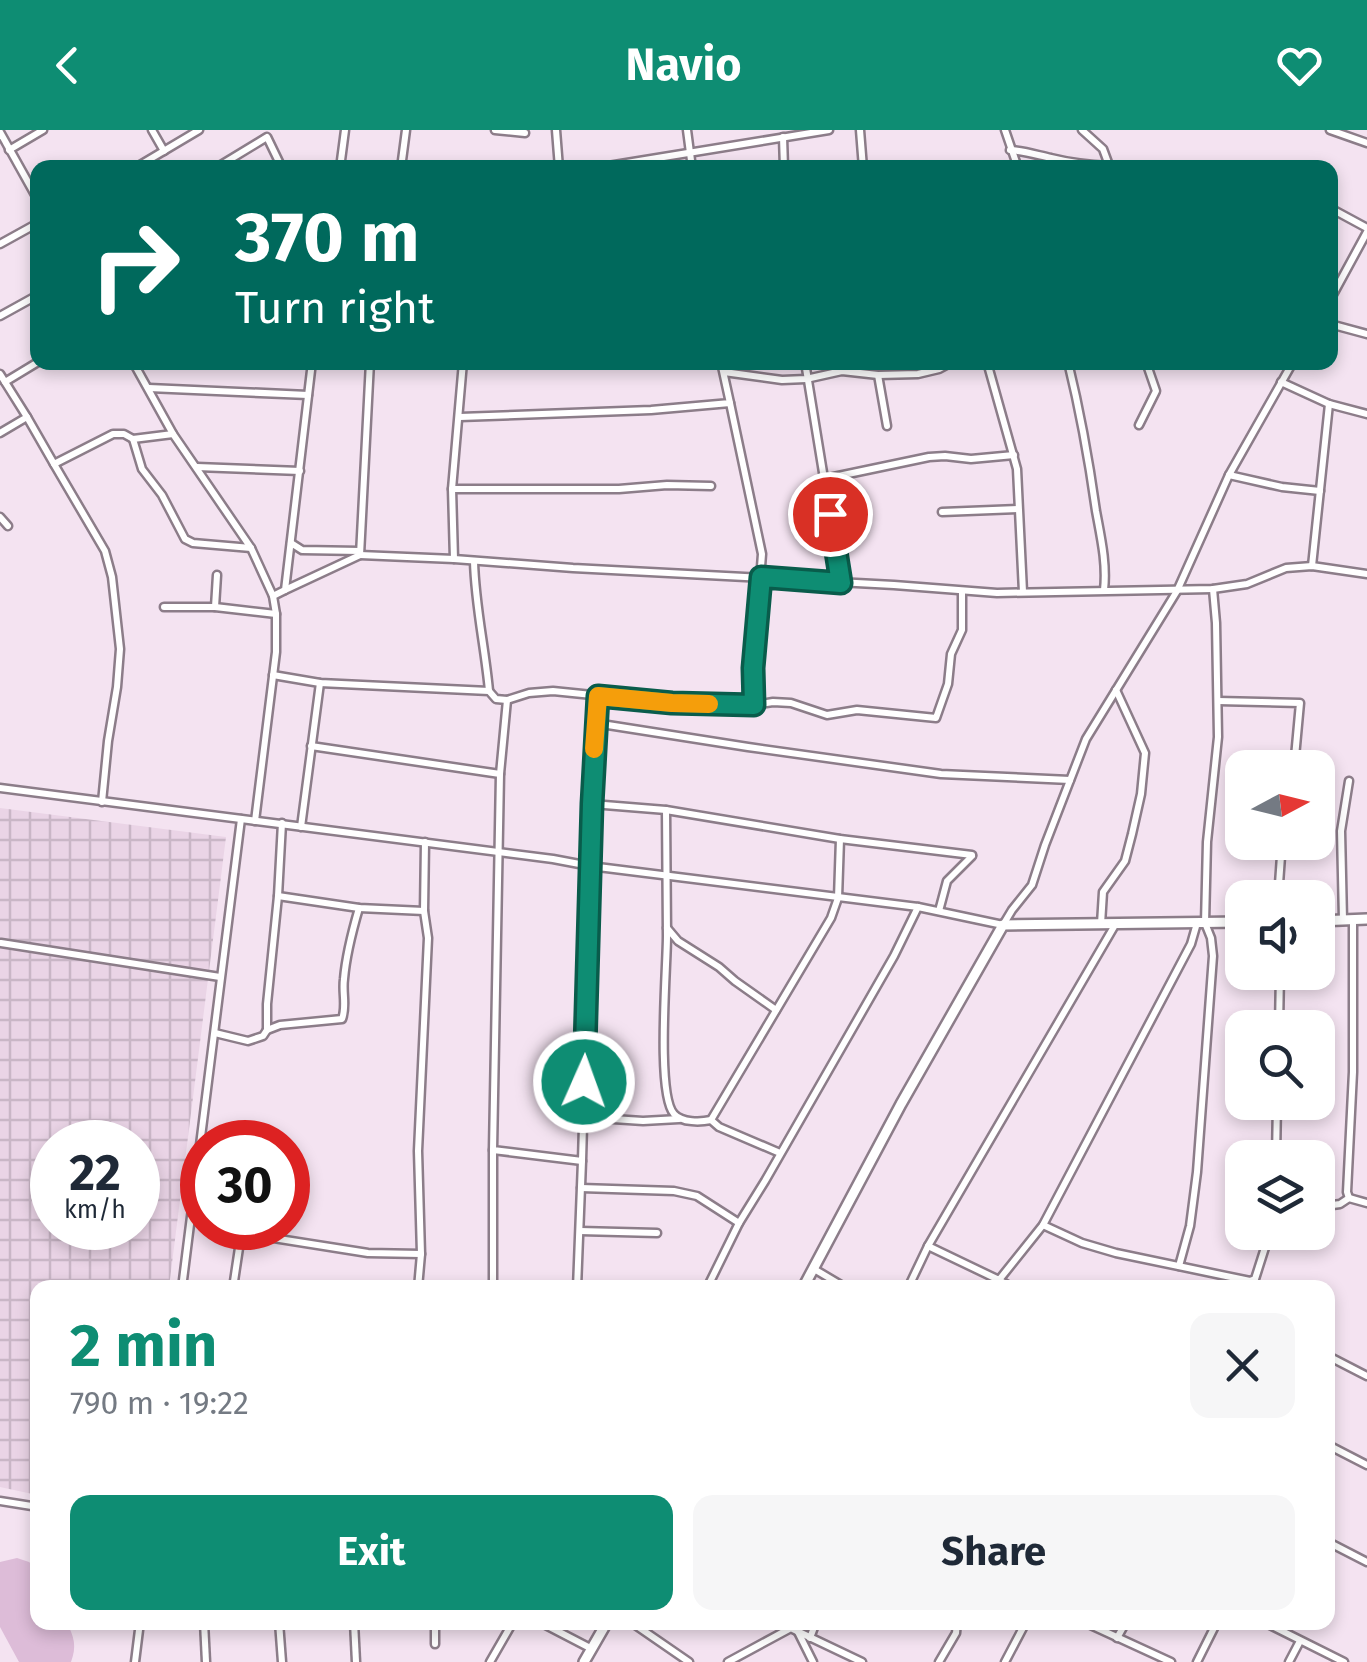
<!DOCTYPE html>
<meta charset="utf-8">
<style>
body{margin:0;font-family:"Fira Sans",sans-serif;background:#f6f6f7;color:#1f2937;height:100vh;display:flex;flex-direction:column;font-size:38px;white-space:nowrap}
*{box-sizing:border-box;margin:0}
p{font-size:32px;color:#747a83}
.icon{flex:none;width:55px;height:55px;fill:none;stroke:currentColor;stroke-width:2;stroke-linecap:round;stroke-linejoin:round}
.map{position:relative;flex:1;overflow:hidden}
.details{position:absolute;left:30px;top:1150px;width:1305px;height:350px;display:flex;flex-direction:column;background:#fff;border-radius:20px;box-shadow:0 5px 15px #0003}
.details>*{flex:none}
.hud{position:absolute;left:30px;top:30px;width:1308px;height:210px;border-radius:20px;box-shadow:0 5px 15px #0003;background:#00695c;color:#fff;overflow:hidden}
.needle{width:65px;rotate:83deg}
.buttons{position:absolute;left:1225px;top:620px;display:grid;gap:20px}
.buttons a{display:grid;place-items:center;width:110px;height:110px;border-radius:20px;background:#fff;box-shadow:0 5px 15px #0003;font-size:50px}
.speed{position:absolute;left:30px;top:990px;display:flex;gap:20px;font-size:50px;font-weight:700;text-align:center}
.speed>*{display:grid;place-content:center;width:130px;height:130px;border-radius:50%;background:#fff;box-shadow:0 5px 15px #0003;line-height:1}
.speed small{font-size:25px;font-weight:400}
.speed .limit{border:15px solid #d22;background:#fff;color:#111}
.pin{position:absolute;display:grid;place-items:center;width:85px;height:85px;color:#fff;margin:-42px;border:5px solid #fff;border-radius:50%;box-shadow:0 2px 10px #0007}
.me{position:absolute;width:110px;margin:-55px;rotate:2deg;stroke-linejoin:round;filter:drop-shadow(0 0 8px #0008)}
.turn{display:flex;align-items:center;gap:35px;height:210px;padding:0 40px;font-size:45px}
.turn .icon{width:130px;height:130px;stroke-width:2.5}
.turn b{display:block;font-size:70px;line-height:85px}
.round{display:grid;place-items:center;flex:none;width:105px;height:105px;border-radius:20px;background:#f6f6f7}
.summary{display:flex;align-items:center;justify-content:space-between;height:170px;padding:0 40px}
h1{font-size:60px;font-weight:700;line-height:75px;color:#0e8d73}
.action{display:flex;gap:20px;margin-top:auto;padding:20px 40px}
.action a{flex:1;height:115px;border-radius:20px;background:#0e8d73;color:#fff;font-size:40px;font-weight:700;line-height:115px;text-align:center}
.action a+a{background:#f6f6f7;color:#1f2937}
header{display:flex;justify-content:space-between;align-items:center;height:130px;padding:0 40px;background:#0e8d73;color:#fff;font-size:45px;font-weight:700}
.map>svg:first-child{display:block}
</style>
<header><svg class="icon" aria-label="back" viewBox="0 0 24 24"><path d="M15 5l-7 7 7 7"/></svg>Navio<svg class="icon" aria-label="heart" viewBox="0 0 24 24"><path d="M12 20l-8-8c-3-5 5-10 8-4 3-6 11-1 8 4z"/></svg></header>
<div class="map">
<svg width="1367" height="1532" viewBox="0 0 1367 1532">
<defs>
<pattern id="industrial-grid" width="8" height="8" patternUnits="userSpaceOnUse" patternTransform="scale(2.5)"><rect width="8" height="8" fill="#ead4e6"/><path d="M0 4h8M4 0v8" fill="none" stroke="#c9b6c6"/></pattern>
</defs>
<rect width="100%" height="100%" fill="#f4e3f1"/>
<path fill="url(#industrial-grid)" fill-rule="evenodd" d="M0,678L226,707L169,1157L38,1158L37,1365L0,1357ZM52,1012H138V1098H52Z"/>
<path fill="#ddbcd8" d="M17,1428L29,1432L37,1439L38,1492L67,1493C74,1507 77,1516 71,1532H19L0,1497V1432Z"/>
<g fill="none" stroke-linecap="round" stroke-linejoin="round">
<g stroke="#8c7d89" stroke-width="11">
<g id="minor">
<path d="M152,0L164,21"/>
<path d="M495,0L525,3"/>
<path d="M556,0L559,38"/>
<path d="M687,0L692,38"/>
<path d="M860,0L863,38"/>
<path d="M1005,0L1018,38"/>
<path d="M1082,0L1103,19L1110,38"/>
<path d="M1330,0L1367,13"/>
<path d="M0,2L38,70"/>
<path d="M783,7L784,38"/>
<path d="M9,20L43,0"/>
<path d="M1010,20C1025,21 1037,25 1051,28C1071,33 1090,35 1110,36"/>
<path d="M135,38L199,0"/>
<path d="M216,38L267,7L282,38"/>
<path d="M340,38L345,0"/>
<path d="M401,38L406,0"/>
<path d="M596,38L829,0"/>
<path d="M1330,78L1367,98"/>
<path d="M0,114L38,93"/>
<path d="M1330,170L1367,102"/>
<path d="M0,186L38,165"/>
<path d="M1330,194L1367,204"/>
<path d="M133,232L173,304L251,418L273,466L276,484V522L255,691"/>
<path d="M805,232L841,453"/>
<path d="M987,232L1017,339L1023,462"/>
<path d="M1068,232C1080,281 1089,331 1096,381C1101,408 1107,434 1104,460"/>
<path d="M724,242L782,250L806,249L842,241L878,245L918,244L939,239L952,232"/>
<path d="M0,244L27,287L0,303"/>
<path d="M878,245L887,296"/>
<path d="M5,252L38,232"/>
<path d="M1281,252L1329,274L1367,284"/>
<path d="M149,258L308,265"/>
<path d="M730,273L762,424L753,539L754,575"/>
<path d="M27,287L54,334L113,304H124L133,309L173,304"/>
<path d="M460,287L651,280L730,273L721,232"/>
<path d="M1139,295L1156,261L1146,232"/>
<path d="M133,309L142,339L162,365L185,409L193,413L251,418"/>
<path d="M54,334L105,421L112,447L120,519L117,557L108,611L102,672"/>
<path d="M197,337L300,341"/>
<path d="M1229,345L1282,357L1320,361"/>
<path d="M824,349L929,327L945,326L971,329L1014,325"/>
<path d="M452,359H619L667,355L711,356"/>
<path d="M942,382L1018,379"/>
<path d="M0,387L8,396"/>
<path d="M291,413L302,420L360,421"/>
<path d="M360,425L454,429L452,359L463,232"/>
<path d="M454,429L573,438L894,455L997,463L1213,459L1247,454L1286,438L1312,436L1367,444"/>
<path d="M474,431C475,475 485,517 489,561"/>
<path d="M1312,436L1329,274"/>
<path d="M285,460L360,425L370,232"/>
<path d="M273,466L285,460L312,232"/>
<path d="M164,477H215L217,445"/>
<path d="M215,477L276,484"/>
<path d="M273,545L320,553L489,561L496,569L507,570L529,563L553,561L671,573L754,575L773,572L791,573L827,585L857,580L936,588L948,554L951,524L962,500V461"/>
<path d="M507,570L500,644L493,1020L582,1031L592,674L598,566"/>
<path d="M1218,571L1300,573L1294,638"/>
<path d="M595,593L748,617L941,644L1070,650"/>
<path d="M311,616L500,644"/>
<path d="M0,658L553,729L590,736L918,777L1003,795L1012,780L1032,755L1045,715L1086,609L1177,461L1229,345L1293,232"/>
<path d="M592,674L666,680L840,709L972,725"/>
<path d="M666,680C666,722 667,764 667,806C667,838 656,964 674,984C682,993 701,992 711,990L719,997L780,1023"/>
<path d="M301,697L320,553"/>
<path d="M278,766L359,778L424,781"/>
<path d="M1278,768L1282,712"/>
<path d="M939,781L947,751L972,726"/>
<path d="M1343,790L1341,701L1349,651"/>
<path d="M1101,794L1103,762L1125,731L1132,704L1141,664L1145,623L1116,560"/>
<path d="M667,798L678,811L719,837L735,851L776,880"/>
<path d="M1,813L220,847"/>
<path d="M1279,898L1280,842"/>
<path d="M267,900V874L278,766L282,693"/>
<path d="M215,903L248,911L263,906L267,900L280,895L342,889C347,876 342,863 344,849C346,825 352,802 359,778"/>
<path d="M583,987L643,991L679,989"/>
<path d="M711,990L831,788L838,768L840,709"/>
<path d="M493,1020V1158"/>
<path d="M1276,1028L1277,972"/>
<path d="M581,1058L674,1061L697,1066L739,1093"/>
<path d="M1349,1068L1347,1062L1353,942V789"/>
<path d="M1318,1077L1340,1074L1349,1068L1367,1073"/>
<path d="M1043,1095L1082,1113L1116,1123L1250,1151L1255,1149L1270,1102"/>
<path d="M580,1101L657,1103"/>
<path d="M241,1103L368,1123L421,1124"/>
<path d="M928,1116L999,1150L1043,1095L1191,814L1197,793"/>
<path d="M1179,1136L1190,1096L1197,1042L1213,826L1211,808L1205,793L1207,712L1218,607L1216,493L1213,459"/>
<path d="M814,1139L846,1158"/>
<path d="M999,1150L1013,1158"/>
<path d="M182,1158L241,689"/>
<path d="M233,1158L242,1098"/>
<path d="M418,1158L421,1124L418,1021L428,808L424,781L425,712"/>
<path d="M577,1158L582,1031"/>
<path d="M707,1158L739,1093L765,1051L894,826L918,777"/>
<path d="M908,1158L928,1116L1115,795"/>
<path d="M1328,1226L1367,1246"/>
<path d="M1328,1315L1367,1335"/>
<path d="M0,1371L38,1377"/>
<path d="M1328,1412L1367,1432"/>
<path d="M204,1492L206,1532"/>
<path d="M279,1492L282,1532"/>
<path d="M354,1492L356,1532"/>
<path d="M435,1492V1514"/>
<path d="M540,1492L592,1519"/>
<path d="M631,1492L689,1532"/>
<path d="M778,1492L862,1532"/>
<path d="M1084,1492L1171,1532"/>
<path d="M1264,1492L1344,1532"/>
<path d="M798,1502L813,1532"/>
<path d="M810,1508L816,1492"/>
<path d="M1117,1508L1126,1492"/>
<path d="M135,1532L140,1492"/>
<path d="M490,1532L513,1492"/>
<path d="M728,1532L789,1499"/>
<path d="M939,1532L956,1503L957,1492"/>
<path d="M1005,1532L1026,1492"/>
<path d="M1197,1532L1217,1492"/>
<path d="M1289,1532L1300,1511"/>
</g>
</g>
<g stroke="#8c7d89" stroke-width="14">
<g id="tertiary">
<path d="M1318,791L1367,789"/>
<path d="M803,1158L901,974L1003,795L1242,792"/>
<path d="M584,1532L607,1492"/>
</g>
</g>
<use href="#minor" stroke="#fff" stroke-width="6"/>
<use href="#tertiary" stroke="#fff" stroke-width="9"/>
</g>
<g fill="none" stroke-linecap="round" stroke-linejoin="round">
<g stroke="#095c4b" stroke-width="25">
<path id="route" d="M584,952L592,674L598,566L672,573L754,575L753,538L761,447L841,453L830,384"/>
</g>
<use href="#route" stroke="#0e8d73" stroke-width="18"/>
<path stroke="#f59e0b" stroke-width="18" d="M594,619L598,566L672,573L709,574"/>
</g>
</svg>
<div class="buttons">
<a><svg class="needle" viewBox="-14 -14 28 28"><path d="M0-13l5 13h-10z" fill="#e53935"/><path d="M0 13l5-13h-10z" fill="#747a83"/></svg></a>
<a><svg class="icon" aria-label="sound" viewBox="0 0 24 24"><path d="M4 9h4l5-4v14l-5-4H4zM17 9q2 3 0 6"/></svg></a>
<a><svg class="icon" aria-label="search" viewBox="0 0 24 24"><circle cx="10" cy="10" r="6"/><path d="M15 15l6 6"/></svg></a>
<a><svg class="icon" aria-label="layers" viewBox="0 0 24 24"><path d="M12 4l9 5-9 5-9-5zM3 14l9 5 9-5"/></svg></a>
</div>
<div class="speed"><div>22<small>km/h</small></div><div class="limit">30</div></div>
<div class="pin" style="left:830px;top:384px;background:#d93025"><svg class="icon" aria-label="arrive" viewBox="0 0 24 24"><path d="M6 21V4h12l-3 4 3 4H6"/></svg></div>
<svg class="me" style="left:584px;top:952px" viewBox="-20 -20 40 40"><circle r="17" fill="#0e8d73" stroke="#fff" stroke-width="3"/><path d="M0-11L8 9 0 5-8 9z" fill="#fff"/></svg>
<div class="hud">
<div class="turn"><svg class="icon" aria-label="right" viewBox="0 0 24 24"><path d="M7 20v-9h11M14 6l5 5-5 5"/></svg><div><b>370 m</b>Turn right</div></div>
</div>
<section class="details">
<div class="summary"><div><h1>2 min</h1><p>790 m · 19:22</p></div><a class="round"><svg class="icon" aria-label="close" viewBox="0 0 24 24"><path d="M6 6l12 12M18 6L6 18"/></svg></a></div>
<div class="action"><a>Exit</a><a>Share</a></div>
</section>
</div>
